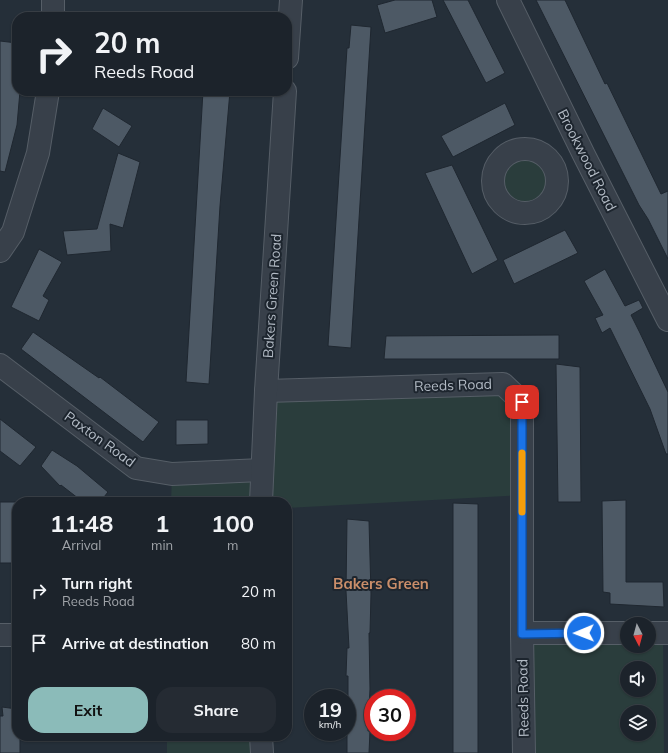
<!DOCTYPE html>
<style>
body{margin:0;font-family:Mulish,sans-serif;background:#252b33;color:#f1f3f6;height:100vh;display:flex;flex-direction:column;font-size:15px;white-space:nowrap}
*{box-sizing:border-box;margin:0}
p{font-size:13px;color:#a0a4a9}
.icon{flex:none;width:22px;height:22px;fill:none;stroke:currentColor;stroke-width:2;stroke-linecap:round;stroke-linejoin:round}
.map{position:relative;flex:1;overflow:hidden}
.drawer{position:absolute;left:12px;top:497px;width:280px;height:244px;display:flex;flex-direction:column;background:#1c232b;border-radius:16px;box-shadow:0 1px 3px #0004,0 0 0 1px #3a4047}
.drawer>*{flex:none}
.guide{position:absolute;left:12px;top:12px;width:280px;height:84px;border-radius:16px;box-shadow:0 1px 3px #0004,0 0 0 1px #3a4047;background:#1c232b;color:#f1f3f6;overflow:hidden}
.needle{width:26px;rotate:174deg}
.tools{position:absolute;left:620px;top:617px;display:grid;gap:8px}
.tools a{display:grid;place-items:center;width:36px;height:36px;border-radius:50%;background:#1c232b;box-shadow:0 1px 3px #0004,0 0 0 1px #3a4047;font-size:20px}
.speed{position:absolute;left:304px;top:689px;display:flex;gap:8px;font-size:20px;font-weight:700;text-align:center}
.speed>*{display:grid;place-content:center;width:52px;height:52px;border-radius:50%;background:#1c232b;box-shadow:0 1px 3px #0004,0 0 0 1px #3a4047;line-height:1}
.speed small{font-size:10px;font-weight:400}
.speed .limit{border:6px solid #d22;background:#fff;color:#111}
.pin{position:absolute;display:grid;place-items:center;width:34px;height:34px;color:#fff;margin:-17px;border-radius:8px;box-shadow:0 2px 6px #0006}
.me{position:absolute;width:44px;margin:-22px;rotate:269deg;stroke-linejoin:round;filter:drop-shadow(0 0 3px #0008)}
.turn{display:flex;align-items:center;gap:14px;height:84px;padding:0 16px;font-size:18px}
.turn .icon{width:52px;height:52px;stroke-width:2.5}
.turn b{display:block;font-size:28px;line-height:34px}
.eta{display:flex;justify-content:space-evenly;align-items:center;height:68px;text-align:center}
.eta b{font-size:24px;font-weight:700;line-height:28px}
.button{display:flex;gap:8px;margin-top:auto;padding:8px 16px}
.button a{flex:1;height:46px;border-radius:16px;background:#8bbbb9;color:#111;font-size:16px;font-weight:700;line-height:46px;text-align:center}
.button a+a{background:#252b33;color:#f1f3f6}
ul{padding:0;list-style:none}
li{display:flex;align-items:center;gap:12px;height:52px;padding:0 16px}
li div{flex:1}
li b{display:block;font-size:15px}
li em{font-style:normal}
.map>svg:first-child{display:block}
</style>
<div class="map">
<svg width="668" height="753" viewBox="0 0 668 753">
<rect width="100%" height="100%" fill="#252f39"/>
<g fill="#2a3d3c" fill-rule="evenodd">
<circle cx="525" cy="181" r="24"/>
<path d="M503,384L522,402V495L287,508V502H171L172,474L262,470L266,391Z"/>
<path d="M522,633H627V646H649V633H663L664,753H524ZM627,668H649V690H627ZM627,712H649V734H627Z"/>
<rect x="167" y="736" width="97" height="17"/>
</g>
<g fill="#4d5965" stroke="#1f2730">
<path d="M395,0H432L437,17L385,33L377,5Z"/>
<path d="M443,0H468L505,73L486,83Z"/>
<path d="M536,0H565L605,84L607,83L661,194L668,191V259L648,219L639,205Z"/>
<path d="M351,25L371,27L351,348L328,346L347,48H349Z"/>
<path d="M0,41L17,43V91H20L17,125L5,172L0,171Z"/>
<path d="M203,91H230L220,206L209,384L186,382Z"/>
<path d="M505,103L515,125L453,157L441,136Z"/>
<path d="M103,108L132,126L119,147L92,129Z"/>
<path d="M118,153L140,162L123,228L110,224L111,251L67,255L63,231L97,229Z"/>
<path d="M452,165L498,260L472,274L425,173Z"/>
<path d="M565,230L578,253L514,284L503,260Z"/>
<path d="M39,249L62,262L43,296L49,300L39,321L11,307Z"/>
<path d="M605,269L625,306L639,300L643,308L631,315L640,333L668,392V454H666L650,409L610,328L602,333L595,318L603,315L584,281Z"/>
<path d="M33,332L99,378L100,377L159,422L143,442L21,349Z"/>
<path d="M559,335V359H384L386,336Z"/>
<path d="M556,364L580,367L581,502H558Z"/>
<path d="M0,419L36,447L20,466L0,451Z"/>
<path d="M176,420H208V444L176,445Z"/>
<path d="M52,450L77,466L108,492L100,502H83L61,485L60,486L41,466Z"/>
<path d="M626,500V582H663L664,607L610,604V593L603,592L602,501Z"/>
<rect x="0" y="502" width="17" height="61"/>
<path d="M453,503L478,504V753H453Z"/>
<path d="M347,519L369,521L371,594L370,633H369L370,689L368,731H370L369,753H347V730H348V676H346L347,648H349L346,591Z"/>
<path d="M2,707L17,709V736H20V753H0V716H3Z"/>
</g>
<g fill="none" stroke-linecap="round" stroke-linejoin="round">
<g stroke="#565e67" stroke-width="24">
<g id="minor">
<path d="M508,0L584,155L668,320"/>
<path d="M53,17V0"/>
<path d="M287,58L291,0"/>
<circle cx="525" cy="181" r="32"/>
<path d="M0,251L13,232L38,153L48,91"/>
<path d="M0,365L136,468L172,474L262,470"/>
<path d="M266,391L503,384L522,402V633L524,753"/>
<path d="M261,502L266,391L285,91"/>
<path d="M522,633H627"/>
<path d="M649,633H668"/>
<path d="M0,635H17"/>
<path d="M261,736L262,753"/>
</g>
</g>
<use href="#minor" stroke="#38404a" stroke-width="22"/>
</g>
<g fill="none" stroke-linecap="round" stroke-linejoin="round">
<g stroke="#114b97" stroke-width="10">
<path id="route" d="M522,402V634L584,633"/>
</g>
<use href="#route" stroke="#1a73e8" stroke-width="7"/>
<path stroke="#f59e0b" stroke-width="7" d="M522,453V512"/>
</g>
<g text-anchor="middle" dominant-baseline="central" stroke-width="4" stroke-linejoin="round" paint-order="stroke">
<g font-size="14" fill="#b3bbc5" stroke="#1d252e">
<text transform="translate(587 160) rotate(63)">Brookwood Road</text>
<text transform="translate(272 296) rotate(-86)">Bakers Green Road</text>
<text transform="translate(453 385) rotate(-2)">Reeds Road</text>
<text transform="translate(100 439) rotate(36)">Paxton Road</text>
<text transform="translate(523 698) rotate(-91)">Reeds Road</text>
</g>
<g font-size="15" font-weight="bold" fill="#ca8e6a" stroke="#1d252e">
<text x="381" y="583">Bakers Green</text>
</g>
</g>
</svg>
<div class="tools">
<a><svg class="needle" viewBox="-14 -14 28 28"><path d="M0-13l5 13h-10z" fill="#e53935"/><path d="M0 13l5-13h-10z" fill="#a0a4a9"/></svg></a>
<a><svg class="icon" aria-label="sound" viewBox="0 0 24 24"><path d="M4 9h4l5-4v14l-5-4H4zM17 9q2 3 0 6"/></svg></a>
<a><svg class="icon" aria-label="layers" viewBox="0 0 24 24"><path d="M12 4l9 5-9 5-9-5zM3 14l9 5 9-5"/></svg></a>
</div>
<div class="speed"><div>19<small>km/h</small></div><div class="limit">30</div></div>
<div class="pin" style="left:522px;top:402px;background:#d93025"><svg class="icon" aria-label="arrive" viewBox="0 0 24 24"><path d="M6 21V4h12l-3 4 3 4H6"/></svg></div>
<svg class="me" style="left:584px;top:633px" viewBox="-20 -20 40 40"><circle r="17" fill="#1a73e8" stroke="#fff" stroke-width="3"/><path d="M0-11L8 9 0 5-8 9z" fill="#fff"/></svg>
<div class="guide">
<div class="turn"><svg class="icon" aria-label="right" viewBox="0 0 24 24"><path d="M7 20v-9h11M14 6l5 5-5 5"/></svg><div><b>20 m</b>Reeds Road</div></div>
</div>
<section class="drawer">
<div class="eta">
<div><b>11:48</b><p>Arrival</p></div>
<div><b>1</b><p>min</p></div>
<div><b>100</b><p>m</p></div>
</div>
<ul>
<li><svg class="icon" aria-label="right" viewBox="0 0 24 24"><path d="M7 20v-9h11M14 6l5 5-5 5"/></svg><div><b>Turn right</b><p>Reeds Road</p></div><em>20 m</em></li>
<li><svg class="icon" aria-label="arrive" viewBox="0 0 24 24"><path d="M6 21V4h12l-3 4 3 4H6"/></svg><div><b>Arrive at destination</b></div><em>80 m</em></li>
</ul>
<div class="button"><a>Exit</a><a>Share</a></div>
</section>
</div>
